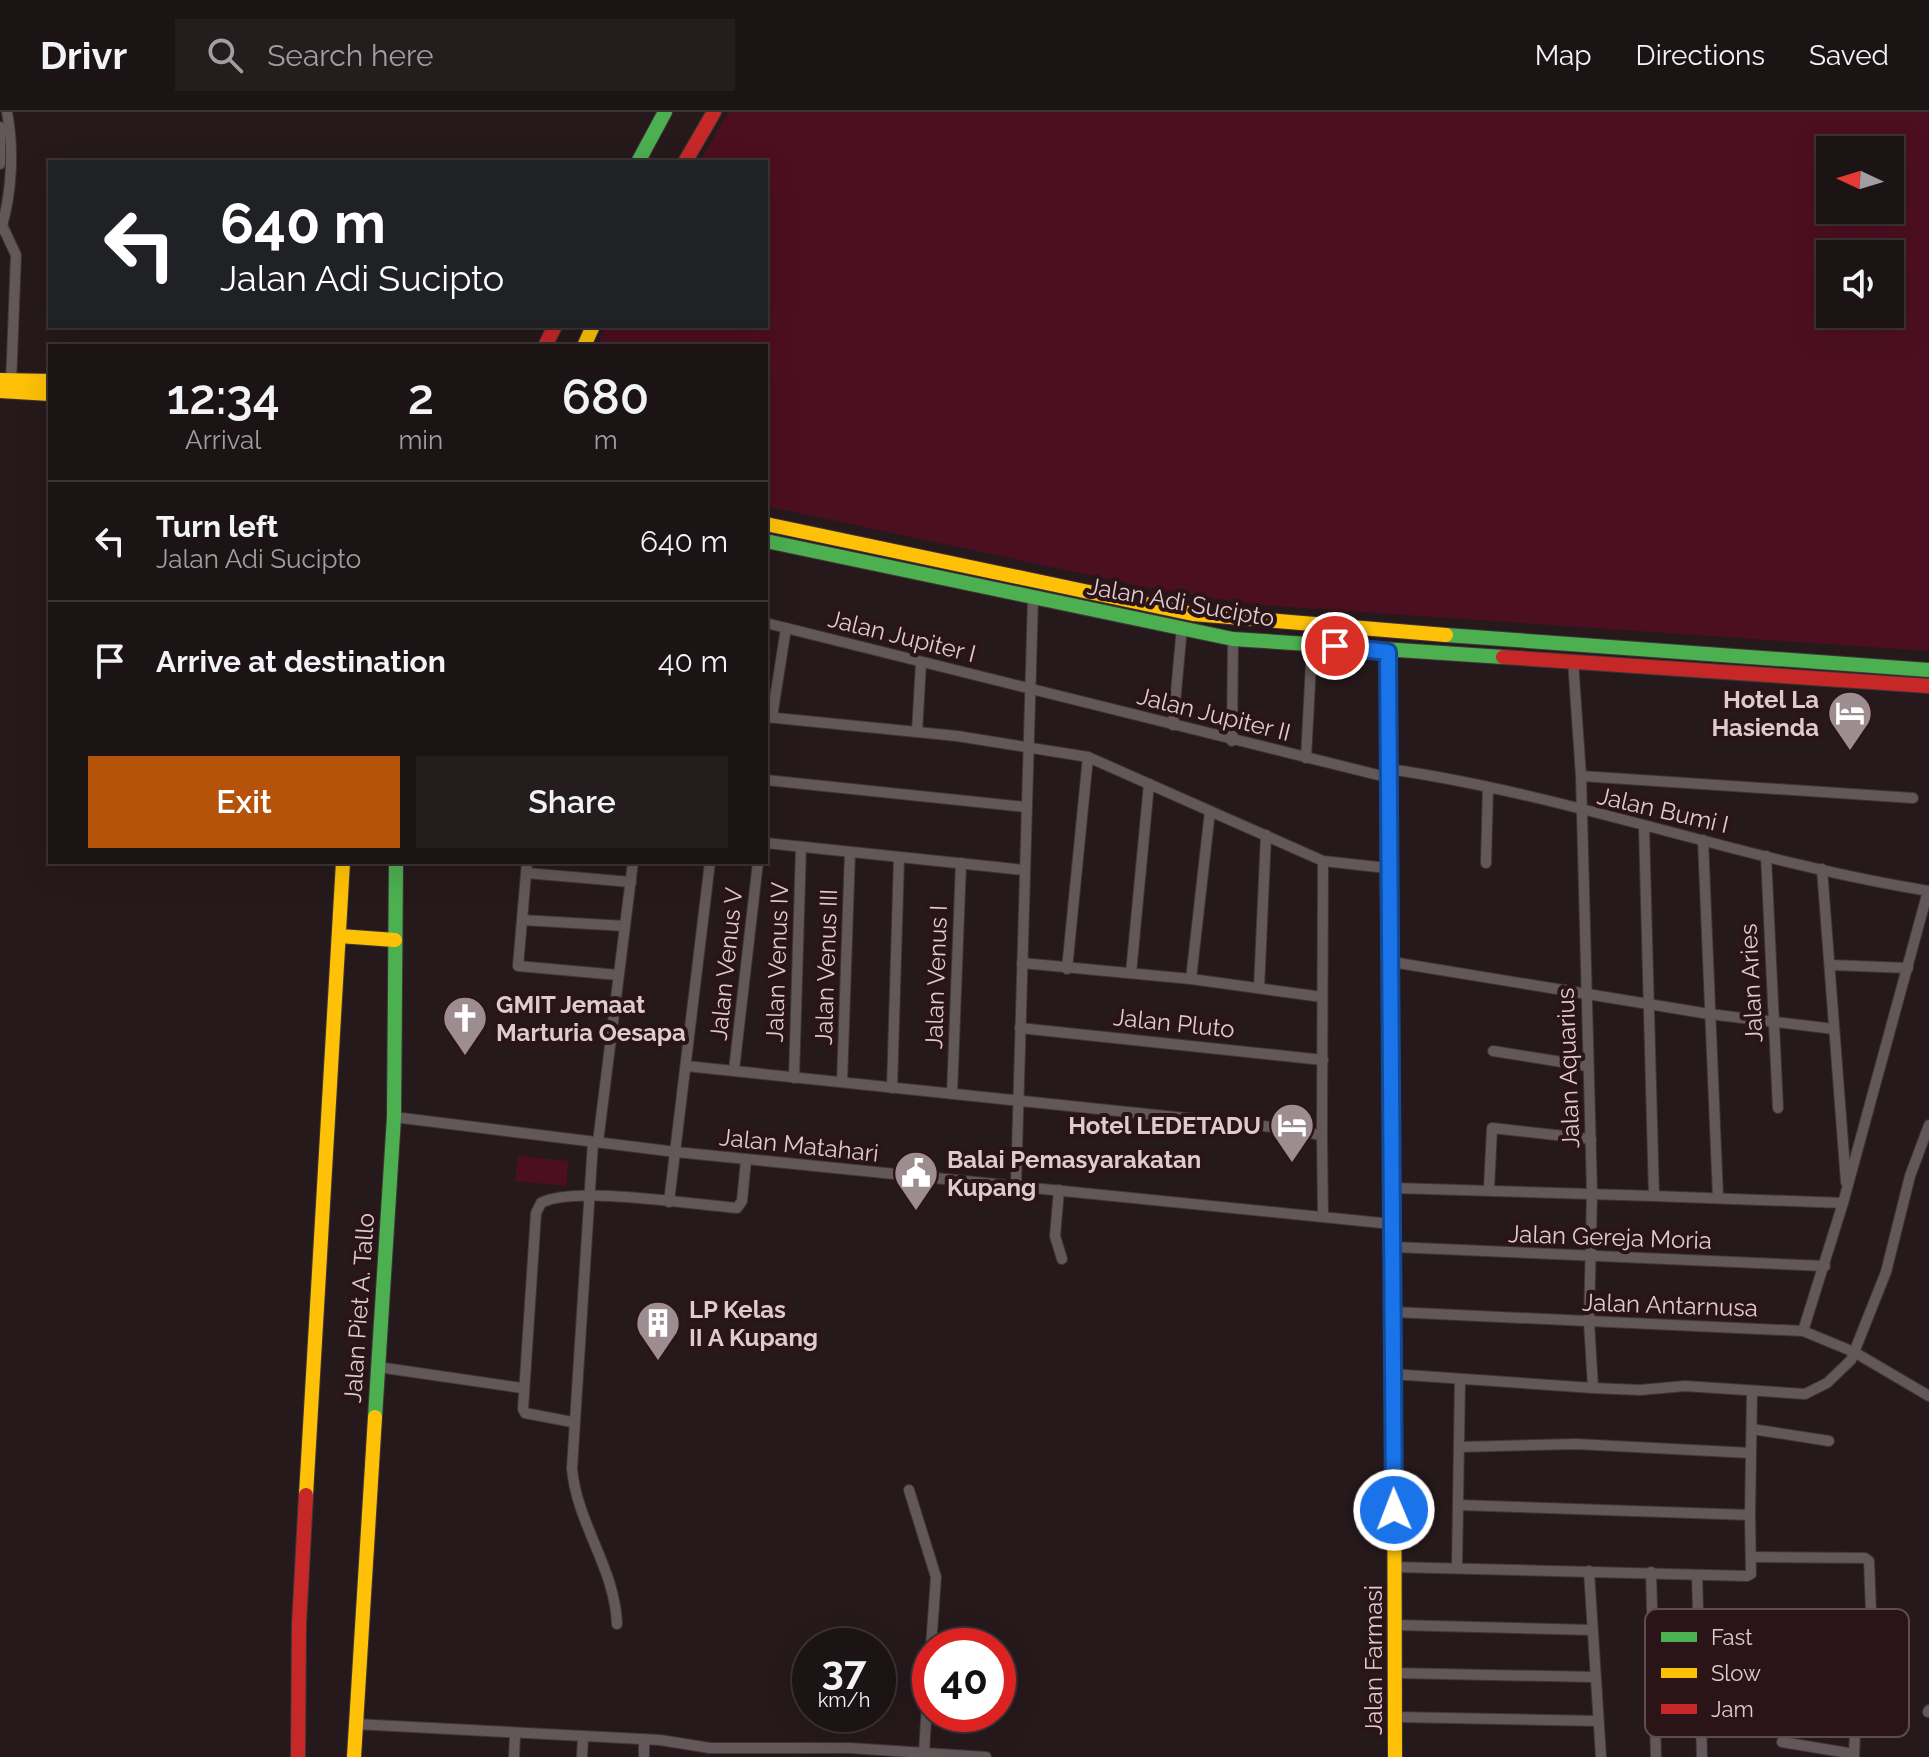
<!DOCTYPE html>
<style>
body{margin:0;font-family:Raleway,sans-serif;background:#251c1e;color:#f1f3f6;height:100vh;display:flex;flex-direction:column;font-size:30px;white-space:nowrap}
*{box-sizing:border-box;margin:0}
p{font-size:26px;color:#a09ea0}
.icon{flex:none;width:44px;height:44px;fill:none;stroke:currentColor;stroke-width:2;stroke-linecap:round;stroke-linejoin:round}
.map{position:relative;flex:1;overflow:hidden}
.side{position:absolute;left:48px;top:232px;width:720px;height:520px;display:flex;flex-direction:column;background:#1c1315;border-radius:0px;box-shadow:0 8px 32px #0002,0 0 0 2px #3a3234}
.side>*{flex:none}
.top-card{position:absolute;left:48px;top:48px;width:720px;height:168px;border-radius:0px;box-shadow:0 8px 32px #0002,0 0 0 2px #3a3234;background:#202124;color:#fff;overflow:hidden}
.needle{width:52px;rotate:274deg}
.tools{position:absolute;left:1816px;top:24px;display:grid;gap:16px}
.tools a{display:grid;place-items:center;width:88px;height:88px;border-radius:0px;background:#1c1315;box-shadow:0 8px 32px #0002,0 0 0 2px #3a3234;font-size:40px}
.speed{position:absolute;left:792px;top:1516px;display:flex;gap:16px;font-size:40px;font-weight:700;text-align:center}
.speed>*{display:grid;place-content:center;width:104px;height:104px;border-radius:50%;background:#1c1315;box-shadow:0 8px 32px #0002,0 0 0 2px #3a3234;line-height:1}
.speed small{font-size:20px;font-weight:400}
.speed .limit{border:12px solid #d22;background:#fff;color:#111}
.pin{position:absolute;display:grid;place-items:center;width:68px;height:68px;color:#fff;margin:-34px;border:4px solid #fff;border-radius:50%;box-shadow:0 2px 8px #0007}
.me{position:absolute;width:88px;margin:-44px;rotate:359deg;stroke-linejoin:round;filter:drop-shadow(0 0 6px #0008)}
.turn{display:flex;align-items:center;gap:28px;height:168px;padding:0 40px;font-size:36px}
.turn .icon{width:104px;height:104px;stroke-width:2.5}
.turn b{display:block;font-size:56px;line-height:68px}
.eta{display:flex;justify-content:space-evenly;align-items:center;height:136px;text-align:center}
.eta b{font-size:48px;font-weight:600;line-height:56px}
.action{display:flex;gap:16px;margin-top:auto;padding:16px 40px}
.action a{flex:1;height:92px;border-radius:0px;background:#b45309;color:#fff;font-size:32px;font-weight:600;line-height:92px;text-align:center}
.action a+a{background:#251c1e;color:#f1f3f6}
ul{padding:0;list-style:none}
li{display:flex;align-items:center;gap:24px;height:120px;padding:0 40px;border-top:2px solid #3a3234}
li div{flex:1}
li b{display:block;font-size:30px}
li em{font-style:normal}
header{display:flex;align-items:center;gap:48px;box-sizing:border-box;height:112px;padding:0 40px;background:#1c1315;border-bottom:2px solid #3a3234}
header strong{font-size:38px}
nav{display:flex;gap:44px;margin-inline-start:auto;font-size:28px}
.search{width:560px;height:72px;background:#251c1e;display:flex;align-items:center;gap:20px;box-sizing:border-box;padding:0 28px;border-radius:0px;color:#a09ea0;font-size:30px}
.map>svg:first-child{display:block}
</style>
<header>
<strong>Drivr</strong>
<div class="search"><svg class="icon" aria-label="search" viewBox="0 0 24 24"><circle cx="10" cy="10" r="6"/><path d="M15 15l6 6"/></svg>Search here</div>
<nav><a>Map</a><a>Directions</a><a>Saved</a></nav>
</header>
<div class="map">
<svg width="1929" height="1645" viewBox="0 0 1929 1645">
<rect width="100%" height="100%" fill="#26191c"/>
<g fill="#4c0f21" fill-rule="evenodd">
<path d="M729,0H1929V539L1258,493L1145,475L766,394V234H597L606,214H766V50H699ZM1830,38H1890V98H1830ZM1830,142H1890V202H1830Z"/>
<path d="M518,1044L568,1049L566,1074L515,1069Z"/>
</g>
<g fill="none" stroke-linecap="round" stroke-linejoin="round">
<g stroke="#3f3537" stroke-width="12">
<g id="street">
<path d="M0,15V52"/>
<path d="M2,113L16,143L11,271"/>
<path d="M1,117C12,81 14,37 7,0"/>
<path d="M766,511L1390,666"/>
<path d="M1573,549L1581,664L1592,1081L1589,1210L1593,1276"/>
<path d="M766,605L957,624L1088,645L1323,749L1322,1024"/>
<path d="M772,605L786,516"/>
<path d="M1173,613L1182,515"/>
<path d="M917,620L921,551"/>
<path d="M1232,629L1233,527"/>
<path d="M1306,646L1312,533"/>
<path d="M1389,657C1570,683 1747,750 1929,779"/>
<path d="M1581,664L1913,686"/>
<path d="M766,668L1025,695"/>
<path d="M1644,715L1654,1084L1843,1091"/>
<path d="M1703,728L1718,1085"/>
<path d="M766,731L1024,758"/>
<path d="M1766,744L1778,996"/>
<path d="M1323,749L1387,756"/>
<path d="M527,750L518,854L618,863"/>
<path d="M1486,751L1488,675"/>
<path d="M1822,757L1846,1070"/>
<path d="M526,761L631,770"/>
<path d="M522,808L625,814"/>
<path d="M1392,850L1709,902L1834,917"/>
<path d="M1022,851L1191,867L1322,885"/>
<path d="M1831,853L1908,856"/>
<path d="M1067,857L1088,645"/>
<path d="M1131,861L1149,672"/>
<path d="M1191,867L1210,699"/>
<path d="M1259,876L1266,723"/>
<path d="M1020,916L1323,948"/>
<path d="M1493,939L1587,954"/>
<path d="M686,954L1300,1018L1322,1024L1323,1105"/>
<path d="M734,958L758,750"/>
<path d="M794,966L801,735"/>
<path d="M842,970L850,740"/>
<path d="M892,976L899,746"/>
<path d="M952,982L961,751"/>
<path d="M394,1005L676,1040L1392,1112"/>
<path d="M593,1030L572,1356C576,1410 615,1456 617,1512"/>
<path d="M598,1030L633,750"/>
<path d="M1016,1073L1033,486"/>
<path d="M1394,1076L1654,1084"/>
<path d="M1489,1077L1492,1016L1591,1027"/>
<path d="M1059,1078L1055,1124L1062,1147"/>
<path d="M669,1090L710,750"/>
<path d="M1394,1135L1825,1154"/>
<path d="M1394,1200L1803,1219L1854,1240L1929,1284"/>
<path d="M1803,1219L1843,1091L1928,779"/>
<path d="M378,1255L522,1276"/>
<path d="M1392,1262L1593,1276L1640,1278L1685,1274L1805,1282L1827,1271L1851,1248L1886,1160L1910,1064L1929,1013"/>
<path d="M572,1310L525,1301L523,1297L536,1101L541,1091C574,1073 695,1093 737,1096L742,1089L746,1048"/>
<path d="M1752,1317L1829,1329"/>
<path d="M1459,1335L1576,1332L1751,1341"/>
<path d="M909,1378L936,1465L931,1534"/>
<path d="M1458,1393L1750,1403L1752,1279"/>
<path d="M1751,1445L1865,1446L1869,1449L1871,1499L1859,1521L1854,1645"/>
<path d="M1457,1454L1460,1267"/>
<path d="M1394,1455L1747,1464L1751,1462L1750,1403"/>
<path d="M1589,1459L1601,1645"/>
<path d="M1651,1460L1656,1645"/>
<path d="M1697,1463L1702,1645"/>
<path d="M1395,1513L1592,1518"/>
<path d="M1394,1561L1594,1565"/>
<path d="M1777,1599L1857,1597"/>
<path d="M1928,1600L1929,1598"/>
<path d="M1395,1605L1598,1609"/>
<path d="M355,1612L660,1628L710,1636H850L986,1645"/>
<path d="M1782,1630L1854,1642"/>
<path d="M924,1640L930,1544"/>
<path d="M514,1645L515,1623"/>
<path d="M582,1645L583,1625"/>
<path d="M644,1645V1627"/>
</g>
</g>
<g stroke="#3f3537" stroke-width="16">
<g id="fast">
<path d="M638,50L665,0"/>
<path d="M766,429L1233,527L1503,545"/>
<path d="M1446,523L1929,558"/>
<path d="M1388,540L1387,756L1392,1001"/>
<path d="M375,1305L394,1005L396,750"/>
</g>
</g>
<g stroke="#3f3537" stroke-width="16">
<g id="slow">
<path d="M584,234L593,214"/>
<path d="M0,268L50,269"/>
<path d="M0,279L50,282"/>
<path d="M766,412L1193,502L1446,523"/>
<path d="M339,824L395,828"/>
<path d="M1394,1256L1395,1645"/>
<path d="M306,1383L343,750"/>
<path d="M354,1645L375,1305"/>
</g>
</g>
<g stroke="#3f3537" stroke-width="16">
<g id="jam">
<path d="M685,50L714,0"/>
<path d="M545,234L555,214"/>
<path d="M1503,545L1929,574"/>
<path d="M1392,1001L1394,1256"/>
<path d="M298,1645L299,1513L306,1383"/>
</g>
</g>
<use href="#street" stroke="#625759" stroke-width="10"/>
<use href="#fast" stroke="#4caf50" stroke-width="14"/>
<use href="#slow" stroke="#ffc107" stroke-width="14"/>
<use href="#jam" stroke="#c62828" stroke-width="14"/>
</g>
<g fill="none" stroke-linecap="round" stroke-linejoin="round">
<g stroke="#114b97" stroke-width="20">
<path id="route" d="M1335,534L1388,540L1394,1398"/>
</g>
<use href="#route" stroke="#1a73e8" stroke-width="14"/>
</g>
<defs>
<g id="hotel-pin" transform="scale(2.3)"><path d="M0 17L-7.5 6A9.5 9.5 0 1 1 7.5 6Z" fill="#9d8d90" stroke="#2b1418"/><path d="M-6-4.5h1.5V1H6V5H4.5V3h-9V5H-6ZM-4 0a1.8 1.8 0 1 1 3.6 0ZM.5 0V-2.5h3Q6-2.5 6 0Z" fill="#fff"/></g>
<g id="church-pin" transform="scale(2.3)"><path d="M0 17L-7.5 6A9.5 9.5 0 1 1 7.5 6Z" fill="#9d8d90" stroke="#2b1418"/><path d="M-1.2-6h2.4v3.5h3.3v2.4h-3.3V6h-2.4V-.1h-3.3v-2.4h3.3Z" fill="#fff"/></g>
<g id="civic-pin" transform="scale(2.3)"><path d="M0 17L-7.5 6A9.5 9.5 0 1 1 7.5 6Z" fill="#9d8d90" stroke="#2b1418"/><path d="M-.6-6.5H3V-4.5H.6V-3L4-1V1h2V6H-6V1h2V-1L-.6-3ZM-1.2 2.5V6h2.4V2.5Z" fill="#fff"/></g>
<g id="building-pin" transform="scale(2.3)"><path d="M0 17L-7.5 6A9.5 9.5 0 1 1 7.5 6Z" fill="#9d8d90" stroke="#2b1418"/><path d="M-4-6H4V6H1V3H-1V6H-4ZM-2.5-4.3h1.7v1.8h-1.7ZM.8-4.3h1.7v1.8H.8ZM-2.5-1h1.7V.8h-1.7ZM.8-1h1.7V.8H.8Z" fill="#fff"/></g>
</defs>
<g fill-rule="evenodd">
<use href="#hotel-pin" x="1850" y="601"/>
<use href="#church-pin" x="465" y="906"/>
<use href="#hotel-pin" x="1292" y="1013"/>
<use href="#civic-pin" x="916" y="1061"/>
<use href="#building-pin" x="658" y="1211"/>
</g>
<g text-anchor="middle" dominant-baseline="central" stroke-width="8" stroke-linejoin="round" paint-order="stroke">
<g font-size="24" fill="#ddccce" stroke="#2b1418">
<text transform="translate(1181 490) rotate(10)">Jalan Adi Sucipto</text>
<text transform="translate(902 524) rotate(14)">Jalan Jupiter I</text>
<text transform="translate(1214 602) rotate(14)">Jalan Jupiter II</text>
<text transform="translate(1663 698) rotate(13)">Jalan Bumi I</text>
<text transform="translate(777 850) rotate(-88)">Jalan Venus IV</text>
<text transform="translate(726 852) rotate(-84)">Jalan Venus V</text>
<text transform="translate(826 855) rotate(-88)">Jalan Venus III</text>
<text transform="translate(936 865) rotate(-88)">Jalan Venus I</text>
<text transform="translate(1751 871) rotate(-93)">Jalan Aries</text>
<text transform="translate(1174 911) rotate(6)">Jalan Pluto</text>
<text transform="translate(1568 956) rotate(-92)">Jalan Aquarius</text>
<text transform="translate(799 1033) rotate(6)">Jalan Matahari</text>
<text transform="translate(1610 1125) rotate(2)">Jalan Gereja Moria</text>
<text transform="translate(1670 1193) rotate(2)">Jalan Antarnusa</text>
<text transform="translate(359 1196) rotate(-86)">Jalan Piet A. Tallo</text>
<text transform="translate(1373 1548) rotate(-90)">Jalan Farmasi</text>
</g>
<g font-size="24" font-weight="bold" fill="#ddccce" stroke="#2b1418" text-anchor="start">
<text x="1819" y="587" text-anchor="end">Hotel La<tspan x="1819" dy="28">Hasienda</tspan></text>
<text x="496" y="892">GMIT Jemaat<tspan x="496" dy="28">Marturia Oesapa</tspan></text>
<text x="1261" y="1013" text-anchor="end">Hotel LEDETADU</text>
<text x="947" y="1047">Balai Pemasyarakatan<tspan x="947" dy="28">Kupang</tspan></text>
<text x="689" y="1197">LP Kelas<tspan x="689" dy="28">II A Kupang</tspan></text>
</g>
</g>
<rect x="1645" y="1497" width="264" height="128" rx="12" fill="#2b1418" stroke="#604b4f" stroke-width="2"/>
<rect x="1661" y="1520" width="36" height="10" fill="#4caf50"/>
<rect x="1661" y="1556" width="36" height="10" fill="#ffc107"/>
<rect x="1661" y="1592" width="36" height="10" fill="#c62828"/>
<g font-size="22" fill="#ddccce">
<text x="1711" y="1533">Fast</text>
<text x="1711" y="1569">Slow</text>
<text x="1711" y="1605">Jam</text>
</g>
</svg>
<div class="tools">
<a><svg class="needle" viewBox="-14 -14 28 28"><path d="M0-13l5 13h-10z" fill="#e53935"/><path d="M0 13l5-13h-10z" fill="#a09ea0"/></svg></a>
<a><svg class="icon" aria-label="sound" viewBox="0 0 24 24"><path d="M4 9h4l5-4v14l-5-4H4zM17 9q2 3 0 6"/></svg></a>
</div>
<div class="speed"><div>37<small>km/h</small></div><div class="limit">40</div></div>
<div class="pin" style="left:1335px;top:534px;background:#d93025"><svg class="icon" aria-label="arrive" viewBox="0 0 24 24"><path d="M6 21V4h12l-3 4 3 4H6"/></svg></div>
<svg class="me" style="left:1394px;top:1398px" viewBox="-20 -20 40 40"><circle r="17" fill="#1a73e8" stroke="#fff" stroke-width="3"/><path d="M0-11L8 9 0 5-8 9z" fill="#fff"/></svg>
<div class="top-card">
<div class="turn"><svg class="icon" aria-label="left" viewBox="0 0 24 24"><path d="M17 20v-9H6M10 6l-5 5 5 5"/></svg><div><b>640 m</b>Jalan Adi Sucipto</div></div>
</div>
<section class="side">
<div class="eta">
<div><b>12:34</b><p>Arrival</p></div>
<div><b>2</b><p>min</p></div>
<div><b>680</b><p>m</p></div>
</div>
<ul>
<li><svg class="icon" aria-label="left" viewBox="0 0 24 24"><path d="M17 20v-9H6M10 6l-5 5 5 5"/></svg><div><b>Turn left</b><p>Jalan Adi Sucipto</p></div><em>640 m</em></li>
<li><svg class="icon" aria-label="arrive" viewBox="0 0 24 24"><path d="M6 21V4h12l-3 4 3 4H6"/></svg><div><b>Arrive at destination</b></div><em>40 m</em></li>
</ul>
<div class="action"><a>Exit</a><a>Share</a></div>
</section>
</div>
